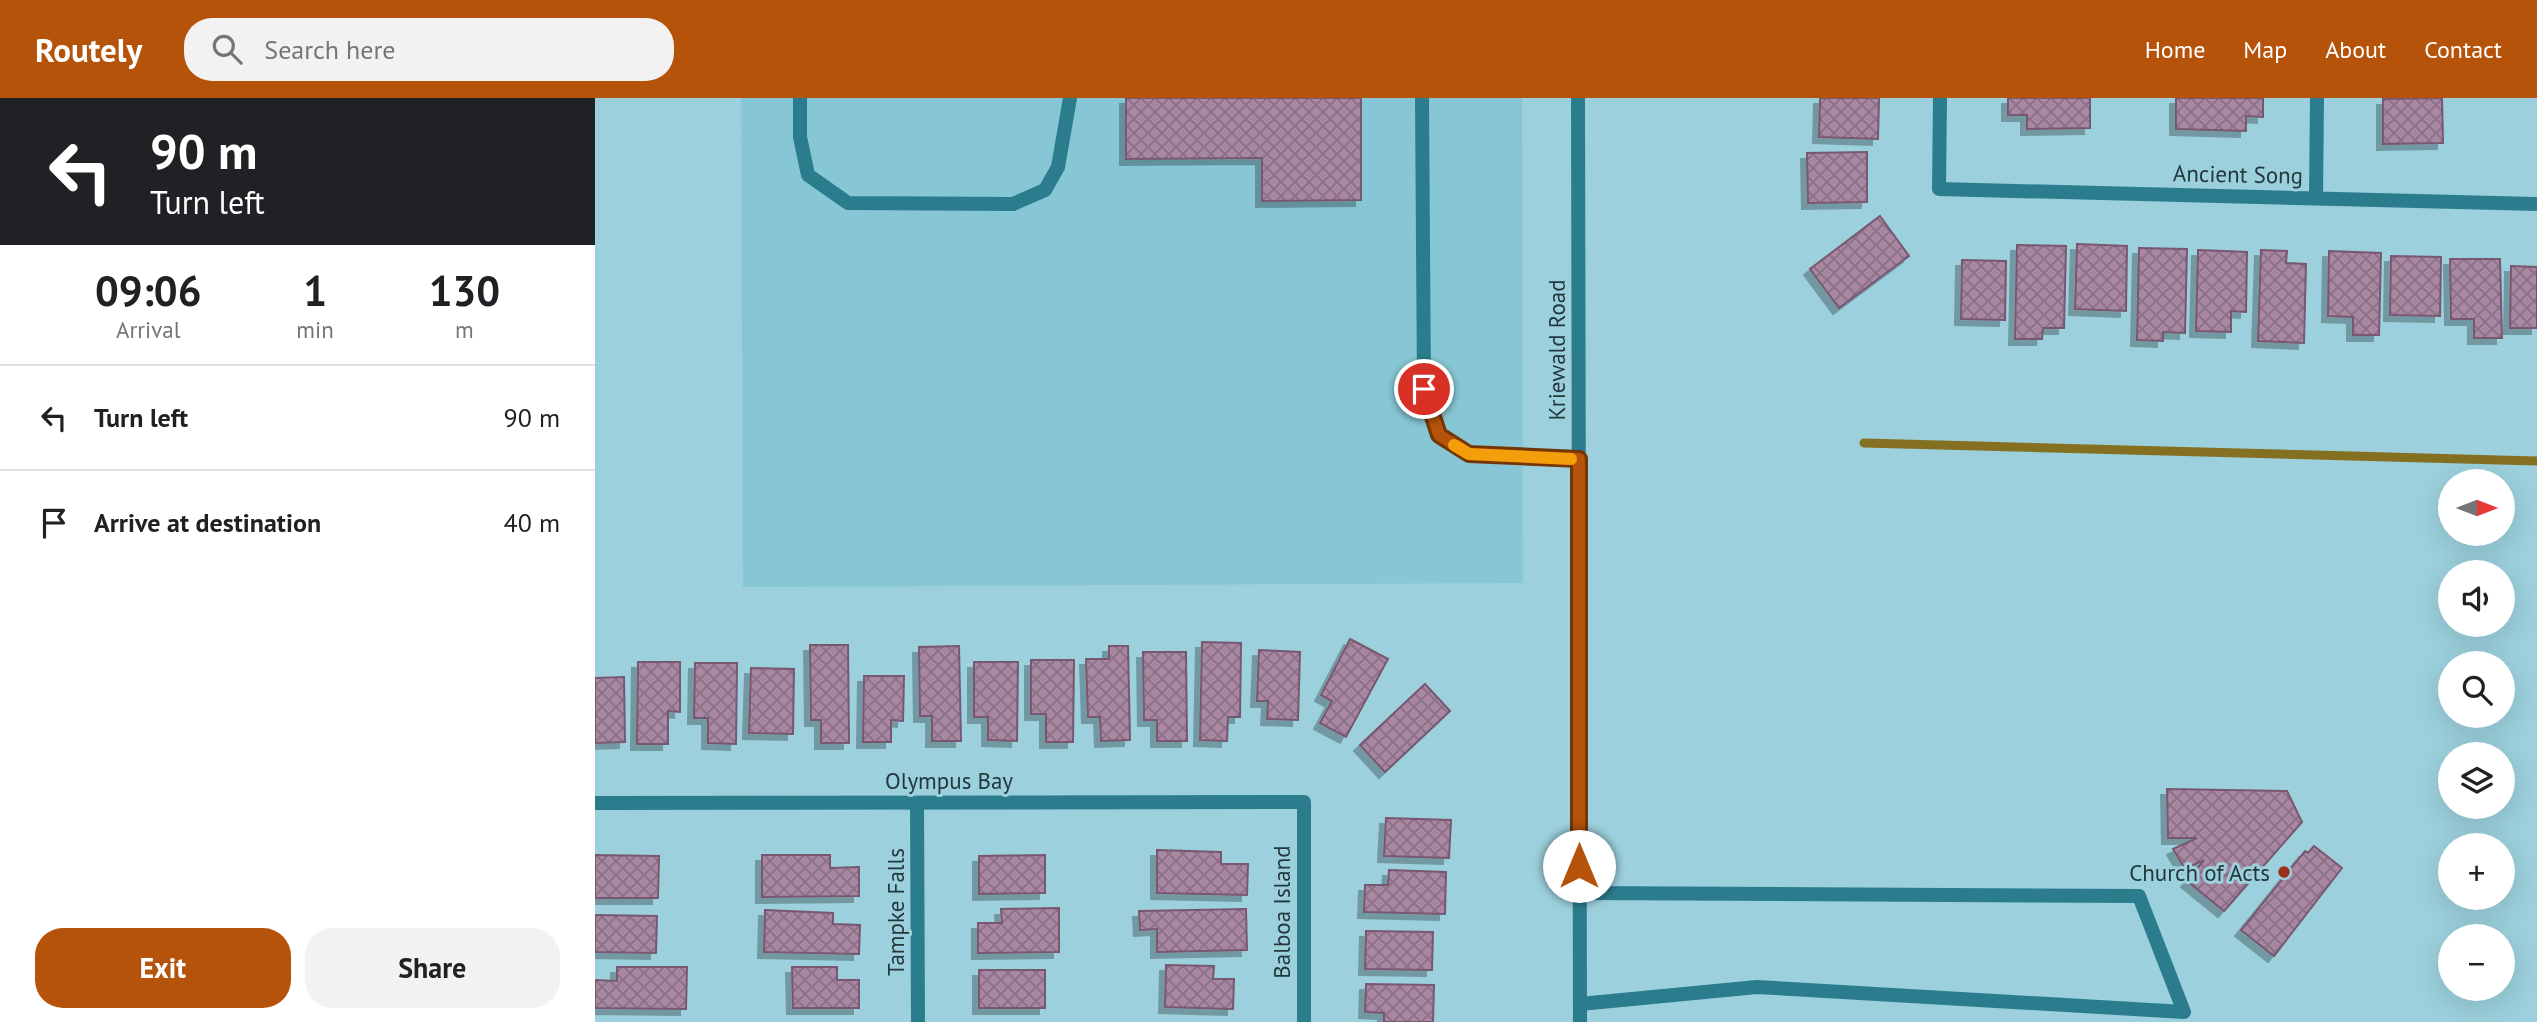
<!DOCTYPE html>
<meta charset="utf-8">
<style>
body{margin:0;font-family:"PT Sans",sans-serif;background:#f2f2f2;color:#202124;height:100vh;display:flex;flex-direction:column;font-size:26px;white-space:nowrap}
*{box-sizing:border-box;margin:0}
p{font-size:23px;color:#757577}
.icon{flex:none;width:38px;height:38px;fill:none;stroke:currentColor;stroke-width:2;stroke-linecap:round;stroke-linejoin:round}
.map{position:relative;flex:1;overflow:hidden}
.drawer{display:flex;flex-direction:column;background:#fff;width:595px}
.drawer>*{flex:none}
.banner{background:#202124;color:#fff;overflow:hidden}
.needle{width:46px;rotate:90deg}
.controls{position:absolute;left:1843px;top:371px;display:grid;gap:14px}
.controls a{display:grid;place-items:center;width:77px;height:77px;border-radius:50%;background:#fff;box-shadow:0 7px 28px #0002;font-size:35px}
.pin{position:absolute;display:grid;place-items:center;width:60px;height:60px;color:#fff;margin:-30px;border:4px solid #fff;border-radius:50%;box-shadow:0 2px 7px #0007}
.me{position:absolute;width:77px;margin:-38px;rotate:0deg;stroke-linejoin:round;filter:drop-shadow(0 0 5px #0008)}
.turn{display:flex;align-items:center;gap:24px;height:147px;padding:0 35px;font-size:32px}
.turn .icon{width:91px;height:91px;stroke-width:2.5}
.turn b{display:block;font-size:49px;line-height:60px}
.eta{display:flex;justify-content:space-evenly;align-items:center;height:119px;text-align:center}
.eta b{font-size:42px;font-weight:800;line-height:49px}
.cta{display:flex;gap:14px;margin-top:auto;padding:14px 35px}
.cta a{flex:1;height:80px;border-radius:28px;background:#b45309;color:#fff;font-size:28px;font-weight:800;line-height:80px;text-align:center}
.cta a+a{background:#f2f2f2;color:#202124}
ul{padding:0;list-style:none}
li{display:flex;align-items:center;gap:21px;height:105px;padding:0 35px;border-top:2px solid #e0e0e0}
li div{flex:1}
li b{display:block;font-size:26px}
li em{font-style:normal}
header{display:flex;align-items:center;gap:42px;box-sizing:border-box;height:98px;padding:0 35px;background:#b45309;color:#fff}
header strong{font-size:33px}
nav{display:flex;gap:38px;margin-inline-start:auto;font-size:24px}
.search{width:490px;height:63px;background:#f2f2f2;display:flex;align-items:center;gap:18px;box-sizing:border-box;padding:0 24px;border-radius:28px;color:#757577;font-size:26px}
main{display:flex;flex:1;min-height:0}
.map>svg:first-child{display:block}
</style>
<header>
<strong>Routely</strong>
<div class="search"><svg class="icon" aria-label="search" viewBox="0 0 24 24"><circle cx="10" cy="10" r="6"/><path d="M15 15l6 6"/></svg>Search here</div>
<nav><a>Home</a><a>Map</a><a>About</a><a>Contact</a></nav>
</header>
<main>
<section class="drawer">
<div class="banner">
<div class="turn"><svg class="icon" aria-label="left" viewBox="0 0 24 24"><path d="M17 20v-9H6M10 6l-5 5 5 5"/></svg><div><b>90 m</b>Turn left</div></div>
</div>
<div class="eta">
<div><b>09:06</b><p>Arrival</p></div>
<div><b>1</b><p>min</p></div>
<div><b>130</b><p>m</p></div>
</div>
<ul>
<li><svg class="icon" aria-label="left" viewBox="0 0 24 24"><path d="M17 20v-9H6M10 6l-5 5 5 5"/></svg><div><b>Turn left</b></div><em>90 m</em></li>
<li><svg class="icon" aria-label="arrive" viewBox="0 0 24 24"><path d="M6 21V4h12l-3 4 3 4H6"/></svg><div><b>Arrive at destination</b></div><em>40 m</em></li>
</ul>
<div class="cta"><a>Exit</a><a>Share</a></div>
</section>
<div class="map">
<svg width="1942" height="924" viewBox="0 0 1942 924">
<defs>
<pattern id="building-cross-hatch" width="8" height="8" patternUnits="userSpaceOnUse" patternTransform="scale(1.75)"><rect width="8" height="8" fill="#a987a2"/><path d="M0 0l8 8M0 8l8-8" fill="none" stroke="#896f85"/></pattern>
<filter id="shadow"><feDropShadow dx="-6" dy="6" stdDeviation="0" flood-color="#0004"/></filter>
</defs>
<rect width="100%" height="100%" fill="#9bd0dc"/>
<path fill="#87c6d4" d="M146,0H927L928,485L148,489Z"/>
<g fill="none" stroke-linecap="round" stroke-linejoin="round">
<path stroke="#857021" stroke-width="9" d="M1269,345L1942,363"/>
</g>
<g fill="url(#building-cross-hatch)" stroke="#785871" stroke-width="2" filter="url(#shadow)">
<path d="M531,0H766V102L667,103V60L531,61Z"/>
<path d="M1225,0H1284L1283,41L1224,39Z"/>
<path d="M1413,0H1495V30L1432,31V17H1413Z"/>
<path d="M1581,0H1668V19L1651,18V33L1581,31Z"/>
<path d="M1847,0L1848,45L1788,46V1Z"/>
<path d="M1272,54V104L1213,105L1212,55Z"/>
<path d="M1285,118L1314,158L1244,210L1215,171Z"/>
<path d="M1482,146L1532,148L1531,213L1480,211Z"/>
<path d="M1422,147L1471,148L1469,230H1448L1447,241H1420Z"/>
<path d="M1544,150L1592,151L1590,235L1568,234V243L1542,242Z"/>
<path d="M1603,152L1652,154L1651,214L1636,213V234L1601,233Z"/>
<path d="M1666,152L1692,153L1691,165L1711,166L1709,245L1663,243Z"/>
<path d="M1734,153L1786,155L1784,237H1758V219L1733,218Z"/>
<path d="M1796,158L1846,159L1845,218L1795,217Z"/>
<path d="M1855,161H1905L1907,240H1879V221H1856Z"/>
<path d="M1367,162L1411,163L1410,222L1366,221Z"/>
<path d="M1916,168L1942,169V230H1915Z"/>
<path d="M755,541L793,561L751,639L725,625L737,603L726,597Z"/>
<path d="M607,544L646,545L645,619H633L632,643L605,642Z"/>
<path d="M215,547H253L254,645H226V622H216Z"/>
<path d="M364,548L366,643H337V618H325L324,549Z"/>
<path d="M514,548H533L535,642L506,643L505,619H493L491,561H514Z"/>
<path d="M664,552L705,554L703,622L672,621L673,603H662Z"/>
<path d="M548,554H591L592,643H562V622H549Z"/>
<path d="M436,562H479L478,644H451V616H436Z"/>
<path d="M43,564H85V614L73,613V646H42Z"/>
<path d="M379,564H423L422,643L393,642V619H379Z"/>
<path d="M100,565H142L141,646L113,645V620H99Z"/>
<path d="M156,570L199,571L198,636L154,635Z"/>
<path d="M269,578H309L308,623L296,622V644H268Z"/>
<path d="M29,579L30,644L0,645V580Z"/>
<path d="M830,586L855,613L790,674L765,647Z"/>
<path d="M1572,691L1692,693L1707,724L1629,813L1592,783L1609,762L1590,771L1578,751L1602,740H1573Z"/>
<path d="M791,720L856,722L854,760L789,758Z"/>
<path d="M1719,748L1747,770L1679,858L1646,832L1710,753L1713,755Z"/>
<path d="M562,752L626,754V766H653L652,797L562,795Z"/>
<path d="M0,757L64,758L63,800H0Z"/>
<path d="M167,757H235V770L264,769V798L167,799Z"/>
<path d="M450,757V795L384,796V758Z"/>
<path d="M794,772L851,774L850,816L769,814L770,787H793Z"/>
<path d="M464,810V854L383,855V825H407L406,811Z"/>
<path d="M651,811L652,852L562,854V831L545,832L544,813Z"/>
<path d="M170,812L238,815V826L265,827L264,856L169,854Z"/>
<path d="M0,817L62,818L61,855L0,854Z"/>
<path d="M771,833L838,834L837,872L770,871Z"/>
<path d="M571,867L619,868L618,881H639L638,911L570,909Z"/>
<path d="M22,869H92L91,911L0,910V882L22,883Z"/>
<path d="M197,869H242V882H264V910H198Z"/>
<rect x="384" y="872" width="66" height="38"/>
<path d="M771,886L839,887L838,924H789V915L770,914Z"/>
</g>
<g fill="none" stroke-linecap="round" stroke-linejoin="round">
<g stroke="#2b7d8e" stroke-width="14">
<path d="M205,0V39L213,77L253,105L418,106L450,92L463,69L475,0"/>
<path d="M827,0L829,291L844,337L874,357L984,361"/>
<path d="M984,795L1544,798L1589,914L1162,889L985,906"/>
</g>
<g stroke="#2b7d8e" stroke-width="14">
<path d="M1345,0L1344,91L1942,106"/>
<path d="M1721,100L1722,0"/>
<path d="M0,705L709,704V924"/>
<path d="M322,705L323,924"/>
</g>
<path stroke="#2b7d8e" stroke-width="14" d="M983,0L985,924"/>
</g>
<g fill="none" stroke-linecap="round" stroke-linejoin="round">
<g stroke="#753606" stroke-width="18">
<path id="route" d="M829,291L844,337L874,356L984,361V768"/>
</g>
<use href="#route" stroke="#b45309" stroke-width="12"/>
<path stroke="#f59e0b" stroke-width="12" d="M859,347L874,356L976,361"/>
</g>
<circle fill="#993019" stroke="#9bd0dc" stroke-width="2.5" cx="1689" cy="774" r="7"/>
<g text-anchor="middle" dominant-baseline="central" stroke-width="6" stroke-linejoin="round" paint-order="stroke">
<g font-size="23" fill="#23383d" stroke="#9bd0dc">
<text transform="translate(1643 76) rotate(1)">Ancient Song</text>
<text transform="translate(961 252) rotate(-90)">Kriewald Road</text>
<text x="354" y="682">Olympus Bay</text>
<text transform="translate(300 814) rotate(-90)">Tampke Falls</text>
<text transform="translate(686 814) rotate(-90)">Balboa Island</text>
</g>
<g font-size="23" fill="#23383d" stroke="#9bd0dc" text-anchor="end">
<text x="1675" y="774">Church of Acts</text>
</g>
</g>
</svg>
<div class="controls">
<a><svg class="needle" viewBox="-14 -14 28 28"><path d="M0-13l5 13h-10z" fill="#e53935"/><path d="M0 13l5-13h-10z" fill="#757577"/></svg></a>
<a><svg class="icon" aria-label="sound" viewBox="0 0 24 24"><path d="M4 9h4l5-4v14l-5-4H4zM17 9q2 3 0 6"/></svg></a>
<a><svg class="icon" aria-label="search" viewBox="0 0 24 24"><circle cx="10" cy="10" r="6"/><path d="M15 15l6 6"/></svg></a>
<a><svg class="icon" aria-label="layers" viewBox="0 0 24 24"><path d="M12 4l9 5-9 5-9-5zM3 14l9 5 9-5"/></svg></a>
<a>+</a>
<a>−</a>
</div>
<div class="pin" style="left:829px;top:291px;background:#d93025"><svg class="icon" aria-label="arrive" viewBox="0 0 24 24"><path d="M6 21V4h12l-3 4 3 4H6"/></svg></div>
<svg class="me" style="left:984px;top:768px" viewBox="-20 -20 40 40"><circle r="19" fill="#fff"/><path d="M0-13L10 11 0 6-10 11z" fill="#b45309"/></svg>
</div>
</main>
